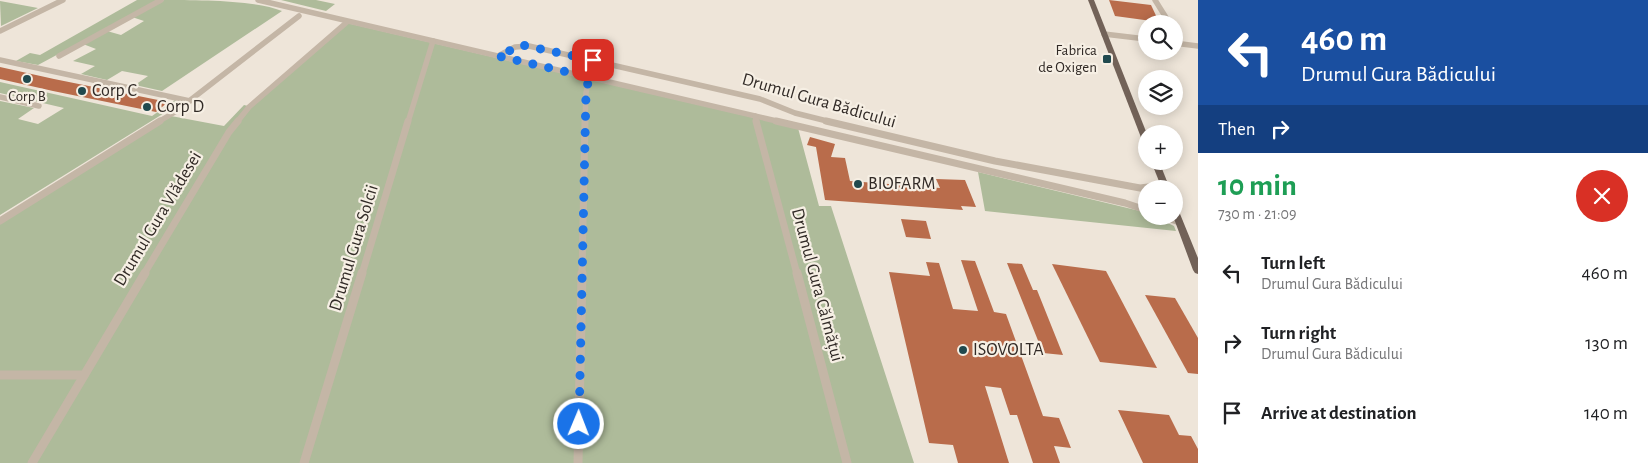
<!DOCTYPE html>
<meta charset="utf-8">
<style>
body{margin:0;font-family:"Alegreya Sans",sans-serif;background:#f2f2f2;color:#202124;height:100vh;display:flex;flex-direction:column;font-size:19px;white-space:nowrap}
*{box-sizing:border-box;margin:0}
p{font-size:16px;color:#757577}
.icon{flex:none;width:28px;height:28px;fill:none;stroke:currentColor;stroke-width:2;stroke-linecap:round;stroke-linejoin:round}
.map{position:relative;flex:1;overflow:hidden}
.panel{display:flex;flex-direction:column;background:#fff;width:450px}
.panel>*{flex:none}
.banner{background:#1a4fa0;color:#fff;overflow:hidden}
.tools{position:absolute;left:1138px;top:15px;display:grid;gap:10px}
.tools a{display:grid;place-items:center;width:45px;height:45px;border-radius:50%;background:#fff;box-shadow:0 2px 12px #0003;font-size:25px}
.pin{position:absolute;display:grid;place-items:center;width:42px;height:42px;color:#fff;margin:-21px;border-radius:10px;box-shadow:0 2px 8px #0006}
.me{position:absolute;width:55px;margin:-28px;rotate:1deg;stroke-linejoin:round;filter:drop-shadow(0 0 4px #0008)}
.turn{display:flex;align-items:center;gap:18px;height:105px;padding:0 20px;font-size:22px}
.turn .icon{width:65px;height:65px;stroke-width:2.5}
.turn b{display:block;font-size:35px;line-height:42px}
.then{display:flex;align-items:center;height:48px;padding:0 20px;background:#0003;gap:10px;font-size:19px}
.round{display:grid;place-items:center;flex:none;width:52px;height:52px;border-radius:26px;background:#f2f2f2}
.overview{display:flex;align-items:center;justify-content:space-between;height:85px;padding:0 20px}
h1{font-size:30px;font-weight:600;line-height:38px;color:#1e9e55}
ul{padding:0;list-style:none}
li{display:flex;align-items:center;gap:15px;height:70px;padding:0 20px}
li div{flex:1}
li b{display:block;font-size:19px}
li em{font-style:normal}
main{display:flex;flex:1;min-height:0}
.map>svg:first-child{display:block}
</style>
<main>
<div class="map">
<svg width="1198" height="463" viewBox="0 0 1198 463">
<rect width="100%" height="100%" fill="#eee5d9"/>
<g fill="#aebb9a">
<path d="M137,0H159L38,65L16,61L30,53L40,55Z"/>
<path d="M164,0C196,0 255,0 282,11L162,91L135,85L148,76L122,71L107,80L81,74L95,66L73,61L96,49L83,44L107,31L121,35L144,21L132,17Z"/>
<path d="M281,0H316L335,4L326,11Z"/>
<path d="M0,1L38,8L1,26Z"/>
<path d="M347,23L798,128L819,206H831L914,463H0V224L171,116L224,126L244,105L248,106Z"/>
<path d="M0,82L152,116L175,100L182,102L0,215V101L34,108L18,119L38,124L64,108L0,93Z"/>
<path d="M978,172L1140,211L1146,213V216H1153L1174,226L1176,231L985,211Z"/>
</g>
<g fill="#b96c4b">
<path d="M1109,0L1151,5L1159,22L1115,16Z"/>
<path d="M0,67L54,79L168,102L156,112L53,91L0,79Z"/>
<path d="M810,137L835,144L831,157L845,158L850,181L940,188L936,179L965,180L976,207L961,206L963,210L825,200L816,147L807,145Z"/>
<path d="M901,219L926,221L931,239L906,237Z"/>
<path d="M961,260L975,261L994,312L1006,314L1043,416L1059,418L1071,448L1054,446L1060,463H1033L1017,415H1010L1001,388L985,386L1009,463H958L953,445L929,443L889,272L930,276L926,262L939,263L953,309L978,311Z"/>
<path d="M1007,263L1022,264L1033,290H1037L1063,355L1043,353Z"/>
<path d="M1052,264L1106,271L1157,368L1100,362Z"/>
<path d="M1145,295L1175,298L1198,338V374L1188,373Z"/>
<path d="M1118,410L1169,415L1179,435L1191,436L1198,449V463H1143Z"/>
</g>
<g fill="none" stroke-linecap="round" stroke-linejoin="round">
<g stroke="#c4b6a6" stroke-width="5.5">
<path d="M258,0L781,122"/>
<path d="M1155,0L1170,24"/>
<path d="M0,31L63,0"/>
<path d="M1174,31L1180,43"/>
<path d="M1104,34L1146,39"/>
<path d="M1174,43L1198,46"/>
<path d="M59,56L161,0"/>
<path d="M498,56L515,47L529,46L760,99L795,113L831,122"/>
<path d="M0,60L190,101"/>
<path d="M0,97L39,106"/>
<path d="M755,116L757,122"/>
<path d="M158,122L175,112L299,16"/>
<path d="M237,122L249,107L347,22"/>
<path d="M408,122L433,41"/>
<path d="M585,122L586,93L589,77"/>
</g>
<g stroke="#c4b6a6" stroke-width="7">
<path d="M756,121L797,274"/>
<path d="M776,121L1125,203L1146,210"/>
<path d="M826,121L995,161L1140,188L1164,185"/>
<path d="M1163,216L1179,222"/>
<path d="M0,221L160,121"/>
<path d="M144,274L229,132L238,121"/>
<path d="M362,274L408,121"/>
<path d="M582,274L585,121"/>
</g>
<g stroke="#c4b6a6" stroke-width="9">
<path d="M797,273L847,463"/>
<path d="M0,375H84"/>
<path d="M32,463L145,273"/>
<path d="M304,463L362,273"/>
<path d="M578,463L582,273"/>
</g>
<g fill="#726258" fill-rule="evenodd">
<path d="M1088,0H1094L1147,134L1146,142L1142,140Z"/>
<path d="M1151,161H1159L1170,189H1162Z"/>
<path d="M1174,206L1178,209L1198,258V274L1195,273L1193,270L1173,216H1174Z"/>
</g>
</g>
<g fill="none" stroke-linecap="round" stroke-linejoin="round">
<path stroke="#1a73e8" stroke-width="9" stroke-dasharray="0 16.2" d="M579,424L586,93L589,77L498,56L522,45L593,60"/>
</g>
<g fill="#20494e" stroke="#f6efe4" stroke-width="2">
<rect x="1102" y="54" width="10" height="10" rx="2.5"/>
<circle cx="27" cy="79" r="5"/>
<circle cx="82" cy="91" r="5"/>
<circle cx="147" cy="107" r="5"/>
<circle cx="858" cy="184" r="5"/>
<circle cx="963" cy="350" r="5"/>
</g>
<g text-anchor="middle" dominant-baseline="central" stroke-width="4.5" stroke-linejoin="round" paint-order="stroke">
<g font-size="15" fill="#312a26" stroke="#f6efe4" text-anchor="end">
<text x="1097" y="50">Fabrica<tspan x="1097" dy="17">de Oxigen</tspan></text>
<text x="27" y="96" text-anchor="middle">Corp B</text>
</g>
<g font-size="18" fill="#312a26" stroke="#f6efe4" text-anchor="start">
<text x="92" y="91">Corp C</text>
<text x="157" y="107">Corp D</text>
<text x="868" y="184">BIOFARM</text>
<text x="973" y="350">ISOVOLTA</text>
</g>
<g font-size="18" fill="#312a26" stroke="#f6efe4">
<text transform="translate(819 101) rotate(16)">Drumul Gura Bădicului</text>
<text transform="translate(158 219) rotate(-59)">Drumul Gura Vlădesei</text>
<text transform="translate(354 248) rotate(-73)">Drumul Gura Solcii</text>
<text transform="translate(817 285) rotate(75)">Drumul Gura Călmățui</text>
</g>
</g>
</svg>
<div class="tools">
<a><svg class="icon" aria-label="search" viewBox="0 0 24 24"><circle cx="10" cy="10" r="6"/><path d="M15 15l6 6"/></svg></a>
<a><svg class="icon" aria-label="layers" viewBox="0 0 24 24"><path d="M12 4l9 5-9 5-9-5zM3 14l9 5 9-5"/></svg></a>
<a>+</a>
<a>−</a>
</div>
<div class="pin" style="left:593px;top:60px;background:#d93025"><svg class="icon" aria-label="arrive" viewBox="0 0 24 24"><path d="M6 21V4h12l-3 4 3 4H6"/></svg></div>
<svg class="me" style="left:579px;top:424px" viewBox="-20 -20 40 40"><circle r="17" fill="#1a73e8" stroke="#fff" stroke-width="3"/><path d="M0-11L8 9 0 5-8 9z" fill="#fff"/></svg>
</div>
<section class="panel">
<div class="banner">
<div class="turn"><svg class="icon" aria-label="left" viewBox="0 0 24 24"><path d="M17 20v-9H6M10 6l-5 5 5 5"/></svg><div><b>460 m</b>Drumul Gura Bădicului</div></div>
<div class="then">Then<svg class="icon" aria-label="right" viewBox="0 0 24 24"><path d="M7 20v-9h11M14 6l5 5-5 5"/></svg></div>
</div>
<div class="overview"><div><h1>10 min</h1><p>730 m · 21:09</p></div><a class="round" style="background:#d93025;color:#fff"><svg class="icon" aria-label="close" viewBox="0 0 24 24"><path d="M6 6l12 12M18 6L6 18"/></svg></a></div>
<ul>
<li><svg class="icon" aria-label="left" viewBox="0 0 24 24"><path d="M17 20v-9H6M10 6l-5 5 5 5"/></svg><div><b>Turn left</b><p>Drumul Gura Bădicului</p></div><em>460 m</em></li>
<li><svg class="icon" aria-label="right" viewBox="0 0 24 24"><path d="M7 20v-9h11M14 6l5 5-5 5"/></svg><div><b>Turn right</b><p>Drumul Gura Bădicului</p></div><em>130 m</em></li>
<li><svg class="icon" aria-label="arrive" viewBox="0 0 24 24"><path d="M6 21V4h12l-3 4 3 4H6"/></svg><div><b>Arrive at destination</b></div><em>140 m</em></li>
</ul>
</section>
</main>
